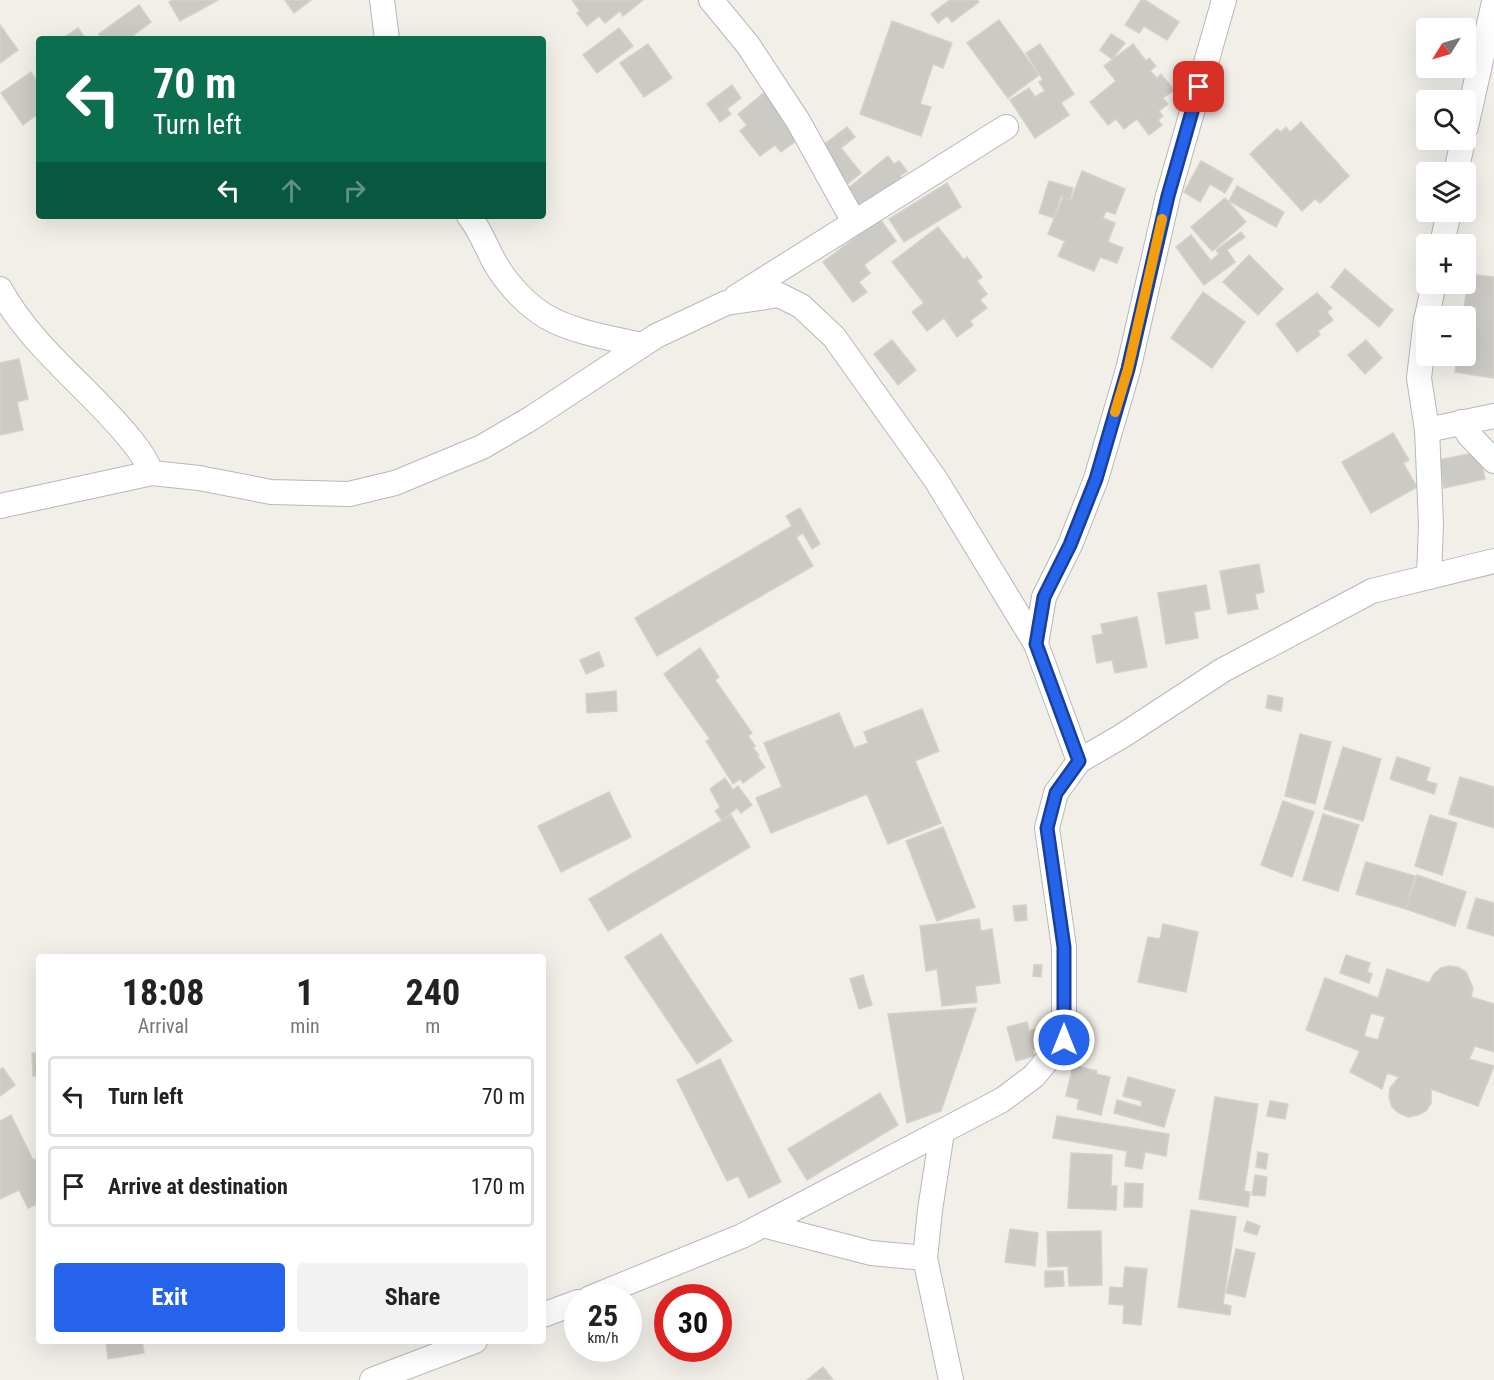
<!DOCTYPE html>
<meta charset="utf-8">
<style>
body{margin:0;font-family:"Roboto Condensed",sans-serif;background:#f2f2f2;color:#222;height:100vh;display:flex;flex-direction:column;font-size:22px;white-space:nowrap}
*{box-sizing:border-box;margin:0}
p{font-size:20px;color:#767676}
.icon{flex:none;width:33px;height:33px;fill:none;stroke:currentColor;stroke-width:2;stroke-linecap:round;stroke-linejoin:round}
.map{position:relative;flex:1;overflow:hidden}
.details{position:absolute;left:36px;top:954px;width:510px;height:390px;display:flex;flex-direction:column;background:#fff;border-radius:6px;box-shadow:0 6px 24px #0002}
.details>*{flex:none}
.top-card{position:absolute;left:36px;top:36px;width:510px;height:183px;border-radius:6px;box-shadow:0 6px 24px #0002;background:#0b6e4f;color:#fff;overflow:hidden}
.needle{width:39px;rotate:233deg}
.tools{position:absolute;left:1416px;top:18px;display:grid;gap:12px}
.tools a{display:grid;place-items:center;width:60px;height:60px;border-radius:6px;background:#fff;box-shadow:0 6px 24px #0002;font-size:30px}
.speed{position:absolute;left:564px;top:1284px;display:flex;gap:12px;font-size:30px;font-weight:700;text-align:center}
.speed>*{display:grid;place-content:center;width:78px;height:78px;border-radius:50%;background:#fff;box-shadow:0 6px 24px #0002;line-height:1}
.speed small{font-size:15px;font-weight:400}
.speed .limit{border:9px solid #d22;background:#fff;color:#111}
.pin{position:absolute;display:grid;place-items:center;width:51px;height:51px;color:#fff;margin:-26px;border-radius:12px;box-shadow:0 3px 9px #0006}
.me{position:absolute;width:66px;margin:-33px;rotate:0deg;stroke-linejoin:round;filter:drop-shadow(0 0 4px #0008)}
.turn{display:flex;align-items:center;gap:21px;height:126px;padding:0 18px;font-size:27px}
.turn .icon{width:78px;height:78px;stroke-width:2.5}
.turn b{display:block;font-size:42px;line-height:51px}
.lanes{display:flex;align-items:center;height:57px;padding:0 18px;background:#0003;justify-content:center;gap:30px;direction:ltr}
.lanes .off{opacity:.35}
.eta{display:flex;justify-content:space-evenly;align-items:center;height:102px;text-align:center}
.eta b{font-size:36px;font-weight:700;line-height:42px}
.button{display:flex;gap:12px;margin-top:auto;padding:12px 18px}
.button a{flex:1;height:69px;border-radius:6px;background:#2563eb;color:#fff;font-size:24px;font-weight:700;line-height:69px;text-align:center}
.button a+a{background:#f2f2f2;color:#222}
ul{padding:0;list-style:none}
li{display:flex;align-items:center;gap:18px;height:81px;margin:0 12px 9px;padding:0 6px;border:3px solid #e0e0e0;border-radius:6px}
li div{flex:1}
li b{display:block;font-size:22px}
li em{font-style:normal}
.map>svg:first-child{display:block}
</style>
<div class="map">
<svg width="1494" height="1380" viewBox="0 0 1494 1380">
<rect width="100%" height="100%" fill="#f1efe8"/>
<g fill="#cccac5" stroke="#d6d1c6" stroke-width="1.5" fill-rule="evenodd">
<path d="M173,0H218L180,21L169,2Z"/>
<path d="M285,0H311L294,13Z"/>
<path d="M572,0H643L623,16L620,11L605,23L599,16L587,26L577,13L580,11Z"/>
<path d="M950,0H977L979,2L952,22L947,16L938,23L931,14Z"/>
<path d="M1141,0H1145L1179,22L1167,40L1144,26L1139,33L1125,25Z"/>
<path d="M139,5L151,22L128,39H103L99,34Z"/>
<path d="M999,20L1039,75L1008,98L967,43Z"/>
<path d="M892,21L952,43L943,68L933,64L920,104L931,107L921,136L860,114Z"/>
<path d="M0,25L18,50L0,63Z"/>
<path d="M78,28L86,39H62Z"/>
<path d="M619,28L633,46L597,73L583,55Z"/>
<path d="M1111,34L1125,43L1112,59L1100,50Z"/>
<path d="M648,44L672,78L644,97L620,63Z"/>
<path d="M1040,44L1074,94L1061,103L1069,115L1035,138L1010,100L1029,88L1035,97L1045,91L1039,82L1043,80L1026,53Z"/>
<path d="M1133,44L1146,61L1149,58L1156,66L1150,71L1157,78L1161,74L1174,90L1163,98L1168,104L1159,111L1163,116L1158,120L1162,125L1149,135L1137,119L1124,129L1116,119L1108,125L1090,102L1116,81L1104,66Z"/>
<path d="M31,72L39,84V113L23,125L1,93Z"/>
<path d="M732,85L741,98L727,109L731,114L720,122L707,104Z"/>
<path d="M766,91L801,137L781,152L775,145L760,156L740,131L747,125L738,114Z"/>
<path d="M1301,122L1349,176L1320,203L1315,199L1302,211L1250,154L1277,129L1281,132L1286,127L1290,132Z"/>
<path d="M847,127L855,137L841,148L861,173L845,186L817,150Z"/>
<path d="M888,156L894,164L899,161L907,171L900,176L909,189L861,220L841,194Z"/>
<path d="M1201,161L1233,179L1225,193L1210,184L1200,202L1184,192Z"/>
<path d="M1082,171L1125,189L1115,214L1106,211L1103,218L1115,223L1108,242L1123,248L1117,263L1100,257L1094,271L1058,256L1065,241L1048,234L1063,197L1071,200Z"/>
<path d="M1049,181L1073,188L1070,199L1061,196L1054,218L1039,213Z"/>
<path d="M947,183L961,207L904,242L889,219Z"/>
<path d="M1237,186L1284,212L1276,227L1229,201Z"/>
<path d="M1225,198L1246,222L1212,251L1191,227Z"/>
<path d="M880,219L896,241L864,265L870,273L859,282L867,292L853,302L823,262Z"/>
<path d="M938,227L964,260L967,257L982,277L977,281L987,294L980,300L987,308L970,321L973,325L957,337L944,318L927,331L912,312L924,303L892,262Z"/>
<path d="M1241,232L1245,237L1227,250L1235,262L1204,285L1176,247L1191,235L1211,261L1219,254L1216,250Z"/>
<path d="M1249,255L1283,289L1258,315L1223,282Z"/>
<path d="M1345,269L1393,310L1379,327L1331,287Z"/>
<path d="M1469,274L1494,277V378L1455,372L1457,356H1466V316H1463Z"/>
<path d="M1203,292L1245,322L1212,368L1171,338Z"/>
<path d="M1317,293L1332,308L1327,312L1333,320L1318,331L1320,335L1297,352L1276,324Z"/>
<path d="M892,340L916,370L898,385L874,354Z"/>
<path d="M1366,340L1382,358L1365,374L1348,355Z"/>
<path d="M19,359L28,399L17,402L23,430L0,435V363Z"/>
<path d="M1393,433L1409,460L1403,463L1417,487L1371,513L1342,462Z"/>
<path d="M1479,452L1485,479L1444,488L1438,460Z"/>
<path d="M800,508L820,544L812,549L803,533L796,537L813,566L657,656L635,618L792,526L786,516Z"/>
<path d="M1259,564L1264,592L1255,594L1258,609L1228,614L1220,571Z"/>
<path d="M1206,585L1210,609L1194,612L1198,638L1166,644L1158,593Z"/>
<path d="M1137,617L1147,667L1115,673L1112,660L1097,663L1092,636L1103,634L1101,624Z"/>
<path d="M700,648L719,677L715,680L752,733L748,736L755,746L753,748L759,755L757,756L765,767L743,783L740,779L733,784L706,741L710,739L664,674Z"/>
<path d="M599,652L604,666L586,674L580,660Z"/>
<path d="M616,691L617,711L587,713L586,694Z"/>
<path d="M1268,695L1283,698L1281,711L1266,708Z"/>
<path d="M922,709L939,751L915,761L941,823L888,844L867,794L771,833L756,798L782,787L764,743L839,713L854,748L868,743L864,732Z"/>
<path d="M1300,734L1331,742L1315,804L1285,796Z"/>
<path d="M1343,747L1381,759L1363,821L1324,809Z"/>
<path d="M1397,757L1430,768L1426,781L1437,784L1434,794L1390,779Z"/>
<path d="M1460,777L1494,787V828L1449,814Z"/>
<path d="M725,778L733,790L738,786L752,805L741,813L737,808L722,820L715,811L720,807L710,789Z"/>
<path d="M609,792L631,837L561,872L538,826Z"/>
<path d="M1283,801L1314,812L1292,877L1261,865Z"/>
<path d="M1323,814L1359,825L1338,891L1303,880Z"/>
<path d="M731,815L750,847L608,931L589,899Z"/>
<path d="M1430,815L1457,823L1442,875L1415,866Z"/>
<path d="M943,827L975,907L937,921L906,841Z"/>
<path d="M1366,862L1415,876L1406,909L1356,894Z"/>
<path d="M1417,875L1466,892L1455,926L1406,909Z"/>
<path d="M1476,898L1494,903V936L1467,928Z"/>
<path d="M1026,905L1027,920L1015,921L1013,906Z"/>
<path d="M979,919L981,931L992,929L1000,983L975,986L977,1002L942,1006L937,969L926,971L920,926Z"/>
<path d="M1163,924L1198,932L1186,992L1138,982L1148,937L1160,939Z"/>
<path d="M661,934L732,1041L697,1064L625,957Z"/>
<path d="M1346,955L1370,963L1367,972L1372,974L1369,983L1340,973Z"/>
<path d="M1034,965H1042L1041,977L1033,976Z"/>
<path d="M1449,966L1458,967L1466,972L1473,988L1471,997L1494,1004V1052L1475,1046L1469,1059L1494,1066L1478,1106L1431,1089V1103L1426,1111L1418,1115L1408,1117L1399,1113L1392,1107L1389,1097L1390,1088L1399,1077L1387,1073L1382,1089L1350,1072L1360,1051L1306,1030L1325,978L1378,998L1387,969L1429,983L1434,974L1441,968ZM1371,1013L1385,1017L1378,1040L1364,1036Z"/>
<path d="M863,975L872,1005L859,1009L850,979Z"/>
<path d="M976,1008L941,1111L907,1123L888,1014Z"/>
<path d="M1027,1022L1029,1031L1040,1028L1045,1047L1032,1050L1034,1056L1016,1061L1007,1027Z"/>
<path d="M32,1053H39V1076H33Z"/>
<path d="M720,1059L781,1182L749,1198L738,1176L727,1181L677,1080Z"/>
<path d="M1073,1065L1097,1071L1096,1074L1110,1077L1101,1115L1077,1109L1079,1099L1066,1096Z"/>
<path d="M3,1068L15,1085L0,1096V1069Z"/>
<path d="M1128,1077L1175,1090L1164,1127L1114,1113L1117,1100L1141,1107L1142,1101L1123,1096Z"/>
<path d="M880,1093L898,1125L807,1180L788,1149Z"/>
<path d="M1215,1097L1258,1104L1244,1191L1250,1192L1248,1207L1199,1199Z"/>
<path d="M1270,1101L1288,1104L1285,1119L1267,1116Z"/>
<path d="M11,1115L33,1160L39,1157V1203L28,1208L19,1190L0,1199V1121Z"/>
<path d="M1057,1116L1169,1134L1166,1156L1145,1152L1142,1169L1125,1166L1127,1151L1053,1138Z"/>
<path d="M1258,1152L1268,1154L1266,1169L1256,1167Z"/>
<path d="M1071,1153L1112,1155L1111,1186H1117L1116,1210L1068,1208Z"/>
<path d="M1255,1175L1267,1177L1265,1196L1252,1195Z"/>
<path d="M1125,1183L1143,1184L1142,1207H1124Z"/>
<path d="M1191,1210L1236,1217L1223,1304L1231,1306L1230,1315L1178,1307Z"/>
<path d="M1247,1221L1260,1226L1257,1235L1244,1231Z"/>
<path d="M1010,1229L1038,1233L1035,1266L1005,1262Z"/>
<path d="M1101,1231L1102,1285L1069,1286L1068,1266L1048,1267L1047,1232Z"/>
<path d="M1236,1249L1255,1253L1245,1297L1226,1293Z"/>
<path d="M1125,1267L1147,1269L1141,1325L1123,1323L1124,1305L1109,1304L1110,1287L1123,1288Z"/>
<path d="M1045,1271H1063L1064,1286L1045,1287Z"/>
<path d="M106,1341H142L144,1353L108,1359Z"/>
<path d="M823,1367L833,1380H807Z"/>
</g>
<g fill="none" stroke-linecap="round" stroke-linejoin="round">
<g stroke="#b5b8bc" stroke-width="26">
<g id="minor">
<path d="M382,0L387,39"/>
<path d="M711,0L748,45L798,121L854,222"/>
<path d="M1466,127L1494,2"/>
<path d="M1456,172L1463,140"/>
<path d="M469,216C482,232 487,251 498,268C510,287 528,306 547,317C573,332 611,338 641,345"/>
<path d="M1442,244L1449,212"/>
<path d="M0,289C34,351 93,390 135,445C142,453 147,463 152,473"/>
<path d="M736,297L1006,127"/>
<path d="M1427,316L1434,284"/>
<path d="M1426,319L1419,378L1427,430L1431,524L1429,577"/>
<path d="M1461,422L1469,435L1494,461"/>
<path d="M1427,430L1494,416"/>
<path d="M0,506L152,473L199,478L271,492L349,494L395,483L482,447L530,419L656,336L726,303L779,295L801,306L834,337L936,480L1036,644L1079,761"/>
<path d="M1036,644L1044,597L1070,545L1096,479L1128,370L1168,196L1224,0"/>
<path d="M942,1132L930,1210L925,1258L951,1380"/>
<path d="M763,1225L871,1253L925,1258"/>
<path d="M590,1298L742,1236L1002,1100L1034,1076L1064,1040V947L1047,828L1056,793L1079,761L1122,736L1223,670L1372,591L1494,561"/>
<path d="M543,1315L578,1302"/>
<path d="M372,1380L475,1341"/>
</g>
</g>
<use href="#minor" stroke="#fff" stroke-width="24"/>
</g>
<g fill="none" stroke-linecap="round" stroke-linejoin="round">
<g stroke="#184099" stroke-width="15">
<path id="route" d="M1064,1040V947L1047,828L1056,793L1079,761L1036,644L1044,597L1070,545L1096,479L1128,369L1168,196L1199,87"/>
</g>
<use href="#route" stroke="#2563eb" stroke-width="10"/>
<path stroke="#f59e0b" stroke-width="10" d="M1115,412L1128,369L1162,219"/>
</g>
</svg>
<div class="tools">
<a><svg class="needle" viewBox="-14 -14 28 28"><path d="M0-13l5 13h-10z" fill="#e53935"/><path d="M0 13l5-13h-10z" fill="#767676"/></svg></a>
<a><svg class="icon" aria-label="search" viewBox="0 0 24 24"><circle cx="10" cy="10" r="6"/><path d="M15 15l6 6"/></svg></a>
<a><svg class="icon" aria-label="layers" viewBox="0 0 24 24"><path d="M12 4l9 5-9 5-9-5zM3 14l9 5 9-5"/></svg></a>
<a>+</a>
<a>−</a>
</div>
<div class="speed"><div>25<small>km/h</small></div><div class="limit">30</div></div>
<div class="pin" style="left:1199px;top:87px;background:#d93025"><svg class="icon" aria-label="arrive" viewBox="0 0 24 24"><path d="M6 21V4h12l-3 4 3 4H6"/></svg></div>
<svg class="me" style="left:1064px;top:1040px" viewBox="-20 -20 40 40"><circle r="17" fill="#2563eb" stroke="#fff" stroke-width="3"/><path d="M0-11L8 9 0 5-8 9z" fill="#fff"/></svg>
<div class="top-card">
<div class="turn"><svg class="icon" aria-label="left" viewBox="0 0 24 24"><path d="M17 20v-9H6M10 6l-5 5 5 5"/></svg><div><b>70 m</b>Turn left</div></div>
<div class="lanes"><svg class="icon" aria-label="left" viewBox="0 0 24 24"><path d="M17 20v-9H6M10 6l-5 5 5 5"/></svg><svg class="icon off" aria-label="ahead" viewBox="0 0 24 24"><path d="M12 20V5M6 11l6-6 6 6"/></svg><svg class="icon off" aria-label="right" viewBox="0 0 24 24"><path d="M7 20v-9h11M14 6l5 5-5 5"/></svg></div>
</div>
<section class="details">
<div class="eta">
<div><b>18:08</b><p>Arrival</p></div>
<div><b>1</b><p>min</p></div>
<div><b>240</b><p>m</p></div>
</div>
<ul>
<li><svg class="icon" aria-label="left" viewBox="0 0 24 24"><path d="M17 20v-9H6M10 6l-5 5 5 5"/></svg><div><b>Turn left</b></div><em>70 m</em></li>
<li><svg class="icon" aria-label="arrive" viewBox="0 0 24 24"><path d="M6 21V4h12l-3 4 3 4H6"/></svg><div><b>Arrive at destination</b></div><em>170 m</em></li>
</ul>
<div class="button"><a>Exit</a><a>Share</a></div>
</section>
</div>
